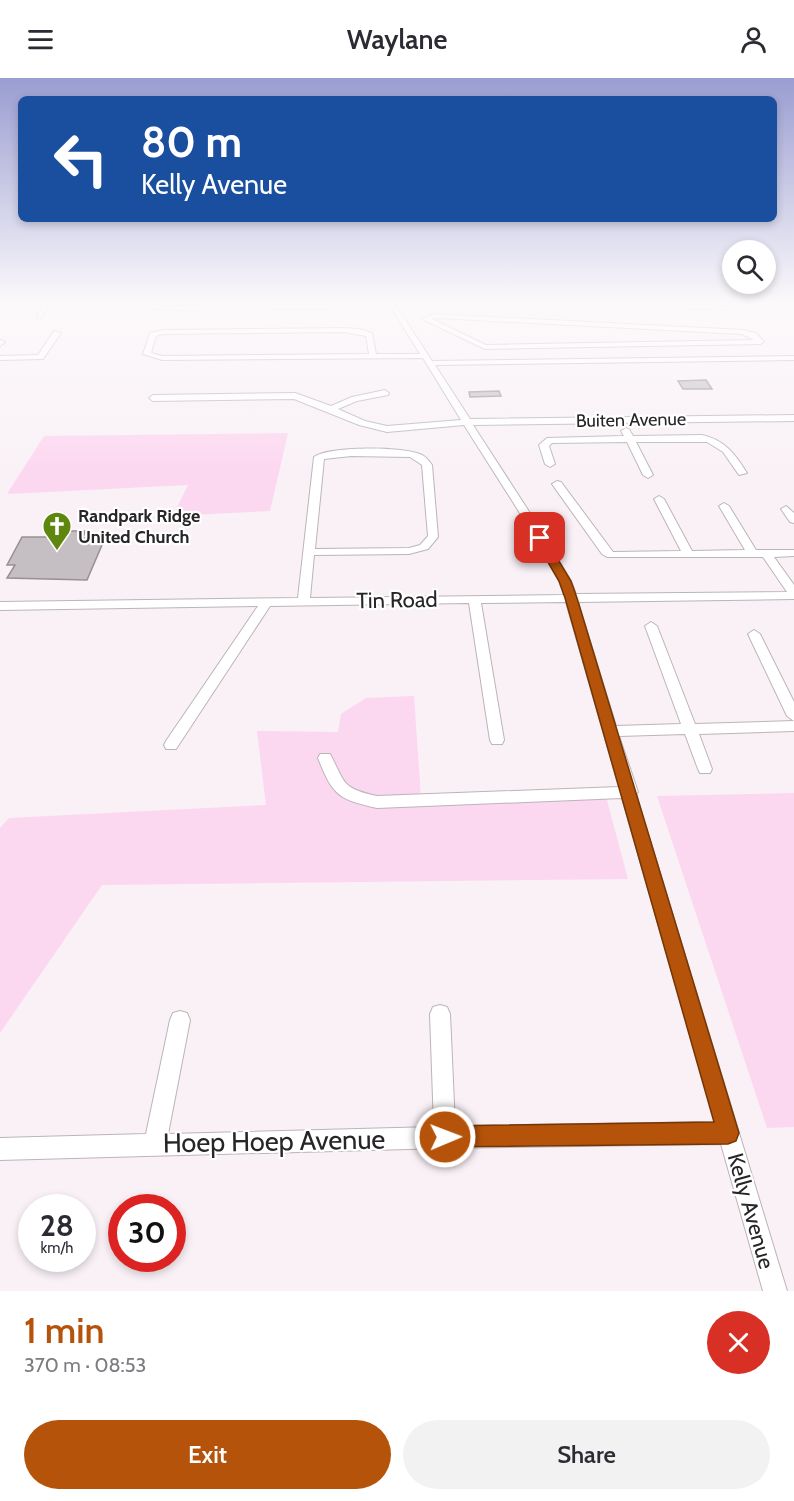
<!DOCTYPE html>
<meta charset="utf-8">
<style>
body{margin:0;font-family:Cabin,sans-serif;background:#f2f2f3;color:#2b2b33;height:100vh;display:flex;flex-direction:column;font-size:22px;white-space:nowrap}
*{box-sizing:border-box;margin:0}
p{font-size:20px;color:#7c7c81}
.icon{flex:none;width:33px;height:33px;fill:none;stroke:currentColor;stroke-width:2;stroke-linecap:round;stroke-linejoin:round}
.map{position:relative;height:1213px;overflow:hidden}
.details{display:flex;flex-direction:column;background:#fff;flex:1}
.details>*{flex:none}
.guide{position:absolute;left:18px;top:18px;width:759px;height:126px;border-radius:9px;box-shadow:0 3px 9px #0003;background:#1a4fa0;color:#fff;overflow:hidden}
.tools{position:absolute;left:722px;top:162px;display:grid;gap:12px}
.tools a{display:grid;place-items:center;width:54px;height:54px;border-radius:50%;background:#fff;box-shadow:0 3px 9px #0003;font-size:30px}
.speed{position:absolute;left:18px;top:1116px;display:flex;gap:12px;font-size:30px;font-weight:700;text-align:center}
.speed>*{display:grid;place-content:center;width:78px;height:78px;border-radius:50%;background:#fff;box-shadow:0 3px 9px #0003;line-height:1}
.speed small{font-size:15px;font-weight:400}
.speed .limit{border:9px solid #d22;background:#fff;color:#111}
.pin{position:absolute;display:grid;place-items:center;width:51px;height:51px;color:#fff;margin:-26px;border-radius:12px;box-shadow:0 3px 9px #0006}
.me{position:absolute;width:66px;margin:-33px;rotate:89deg;stroke-linejoin:round;filter:drop-shadow(0 0 4px #0008)}
.turn{display:flex;align-items:center;gap:21px;height:126px;padding:0 24px;font-size:27px}
.turn .icon{width:78px;height:78px;stroke-width:2.5}
.turn b{display:block;font-size:42px;line-height:51px}
.round{display:grid;place-items:center;flex:none;width:63px;height:63px;border-radius:32px;background:#f2f2f3}
.head{display:flex;align-items:center;justify-content:space-between;height:102px;padding:0 24px}
h1{font-size:36px;font-weight:600;line-height:45px;color:#b45309}
.cta{display:flex;gap:12px;margin-top:auto;padding:12px 24px}
.cta a{flex:1;height:69px;border-radius:36px;background:#b45309;color:#fff;font-size:24px;font-weight:600;line-height:69px;text-align:center}
.cta a+a{background:#f2f2f3;color:#2b2b33}
header{display:flex;justify-content:space-between;align-items:center;height:78px;padding:0 24px;background:#fff;font-size:27px;font-weight:600}
.map>svg:first-child{display:block}
</style>
<header><svg class="icon" aria-label="menu" viewBox="0 0 24 24"><path d="M4 6h16M4 12h16M4 18h16"/></svg>Waylane<svg class="icon" aria-label="person" viewBox="0 0 24 24"><circle cx="12" cy="8" r="4"/><path d="M4 21q1-7 8-7t8 7"/></svg></header>
<div class="map">
<svg width="794" height="1213" viewBox="0 0 794 1213">
<rect width="100%" height="100%" fill="#f9f1f6"/>
<g fill="#fcd7f0">
<path d="M288,355L270,433L173,438L188,407L7,416L44,358Z"/>
<path d="M414,618L421,720L604,711L628,801L102,807L0,955V750L9,740L266,727L257,653L338,654L341,636L366,620Z"/>
<path d="M794,715V1049L767,1050L657,718Z"/>
</g>
<g fill="#c5bec3" stroke="#969094" stroke-width="1.5">
<path d="M706,302L712,311H683L678,303Z"/>
<path d="M499,313L501,318L470,319L469,314Z"/>
<path d="M60,453H85L83,460H105L87,502L7,500L15,487H7L22,459H58Z"/>
</g>
<g fill="none" stroke-linecap="round" stroke-linejoin="round">
<g stroke="#bbb4b9" stroke-width="2">
<g id="minor">
<path d="M0,226H39L36,228L0,229Z"/>
<path d="M43,226H49L41,240H37Z"/>
<path d="M147,226L164,228L347,226L329,231L164,232L151,230Z"/>
<path d="M389,226H395L432,283L794,278V282L435,287L470,341L794,337V343L473,347L528,432L571,503L576,516L787,514L763,479H607L602,476L552,406L557,403L561,404L613,474L681,473L654,421L659,418L664,421L692,473L745,472L719,428L724,425L729,428L756,472H794V478L774,479L794,507V521L578,524L616,648L681,646L645,548L651,544L657,548L695,646L794,643V653L699,656L712,691L710,695H700L698,691L685,656L619,658L638,714L636,716L787,1213H763L721,1066L445,1070L0,1082V1060L146,1056L170,942L173,935L180,933L187,935L190,942L168,1056L434,1049L430,936L433,929L440,927L447,929L450,936L455,1048L715,1044L622,720L377,730C338,721 333,718 318,680L320,676H330C346,706 341,710 377,718L619,709L566,524L481,525L504,662L502,666H492L490,662L469,525L270,528L176,671H166L164,667L166,663L258,528L0,532V524L298,520L314,379C329,368 405,368 422,377C426,379 429,383 432,387L438,459L428,471L409,476L314,477L310,520L564,517L559,503L518,432L464,347L387,354L359,347L294,321L153,323L149,320L153,317L295,315L331,328L352,319L385,312L389,315L388,317L357,323L338,331L365,343L387,348L461,342L423,280L162,282L143,276L150,255L163,252L344,250L359,251L372,255L376,276H420ZM344,254L366,258L369,276L162,278L151,275L156,258L163,256ZM351,378L410,379L422,387L428,458L420,467L409,470L315,471L324,381Z"/>
<path d="M638,226L727,228L730,230L727,232L641,228Z"/>
<path d="M434,236L743,252L756,255L764,264L760,266L485,271L422,241ZM435,240L742,256L754,262L486,267L432,241Z"/>
<path d="M54,253L61,255L43,281L0,282V278L38,277Z"/>
<path d="M0,262L5,264L0,268Z"/>
<path d="M626,350L629,351L633,358L702,357C725,362 735,376 747,395L739,397L723,374L707,364H636L653,397L648,400L643,397L627,364L552,365L549,368L555,386L550,389L545,386L539,367L547,360L624,358L621,353Z"/>
<path d="M786,428L794,435V445L790,444L781,431Z"/>
<path d="M754,552L760,556L794,624V643L787,638L748,556Z"/>
</g>
</g>
<use href="#minor" fill="#fff" fill-rule="evenodd"/>
</g>
<linearGradient id="sky" x2="0" y2="1"><stop stop-color="#999dd1"/><stop offset="0.57" stop-color="#fcf9fb"/><stop offset="1" stop-color="#fcf9fb" stop-opacity="0"/></linearGradient>
<rect width="794" height="395" fill="url(#sky)"/>
<path fill="#b45309" stroke="#753606" stroke-width="1.5" d="M540,457L545,460L571,503L577,520L739,1055L736,1063L728,1066L445,1069L437,1066L434,1059L437,1051L445,1048L714,1044L565,520L559,503L534,460Z"/>
<defs>
<g id="church-pin" transform="scale(1.5)"><path d="M0 17L-7.5 6A9.5 9.5 0 1 1 7.5 6Z" fill="#5f870f" stroke="#fff"/><path d="M-1.2-6h2.4v3.5h3.3v2.4h-3.3V6h-2.4V-.1h-3.3v-2.4h3.3Z" fill="#fff"/></g>
</defs>
<g fill-rule="evenodd">
<use href="#church-pin" x="57" y="448"/>
</g>
<g text-anchor="middle" dominant-baseline="central" stroke-width="4.5" stroke-linejoin="round" paint-order="stroke">
<g font-size="18" fill="#272527" stroke="#fff">
<text transform="translate(631 342) rotate(-1)">Buiten Avenue</text>
</g>
<g font-size="18" font-weight="bold" fill="#272527" stroke="#fff" text-anchor="start">
<text x="78" y="438">Randpark Ridge<tspan x="78" dy="21">United Church</tspan></text>
</g>
<g font-size="22" fill="#272527" stroke="#fff">
<text transform="translate(397 522) rotate(-1)">Tin Road</text>
<text transform="translate(751 1133) rotate(74)">Kelly Avenue</text>
</g>
<g font-size="27" fill="#272527" stroke="#fff">
<text transform="translate(274 1063) rotate(-1)">Hoep Hoep Avenue</text>
</g>
</g>
</svg>
<div class="tools">
<a><svg class="icon" aria-label="search" viewBox="0 0 24 24"><circle cx="10" cy="10" r="6"/><path d="M15 15l6 6"/></svg></a>
</div>
<div class="speed"><div>28<small>km/h</small></div><div class="limit">30</div></div>
<div class="pin" style="left:540px;top:460px;background:#d93025"><svg class="icon" aria-label="arrive" viewBox="0 0 24 24"><path d="M6 21V4h12l-3 4 3 4H6"/></svg></div>
<svg class="me" style="left:445px;top:1059px" viewBox="-20 -20 40 40"><circle r="17" fill="#b45309" stroke="#fff" stroke-width="3"/><path d="M0-11L8 9 0 5-8 9z" fill="#fff"/></svg>
<div class="guide">
<div class="turn"><svg class="icon" aria-label="left" viewBox="0 0 24 24"><path d="M17 20v-9H6M10 6l-5 5 5 5"/></svg><div><b>80 m</b>Kelly Avenue</div></div>
</div>
</div>
<section class="details">
<div class="head"><div><h1>1 min</h1><p>370 m · 08:53</p></div><a class="round" style="background:#d93025;color:#fff"><svg class="icon" aria-label="close" viewBox="0 0 24 24"><path d="M6 6l12 12M18 6L6 18"/></svg></a></div>
<div class="cta"><a>Exit</a><a>Share</a></div>
</section>
